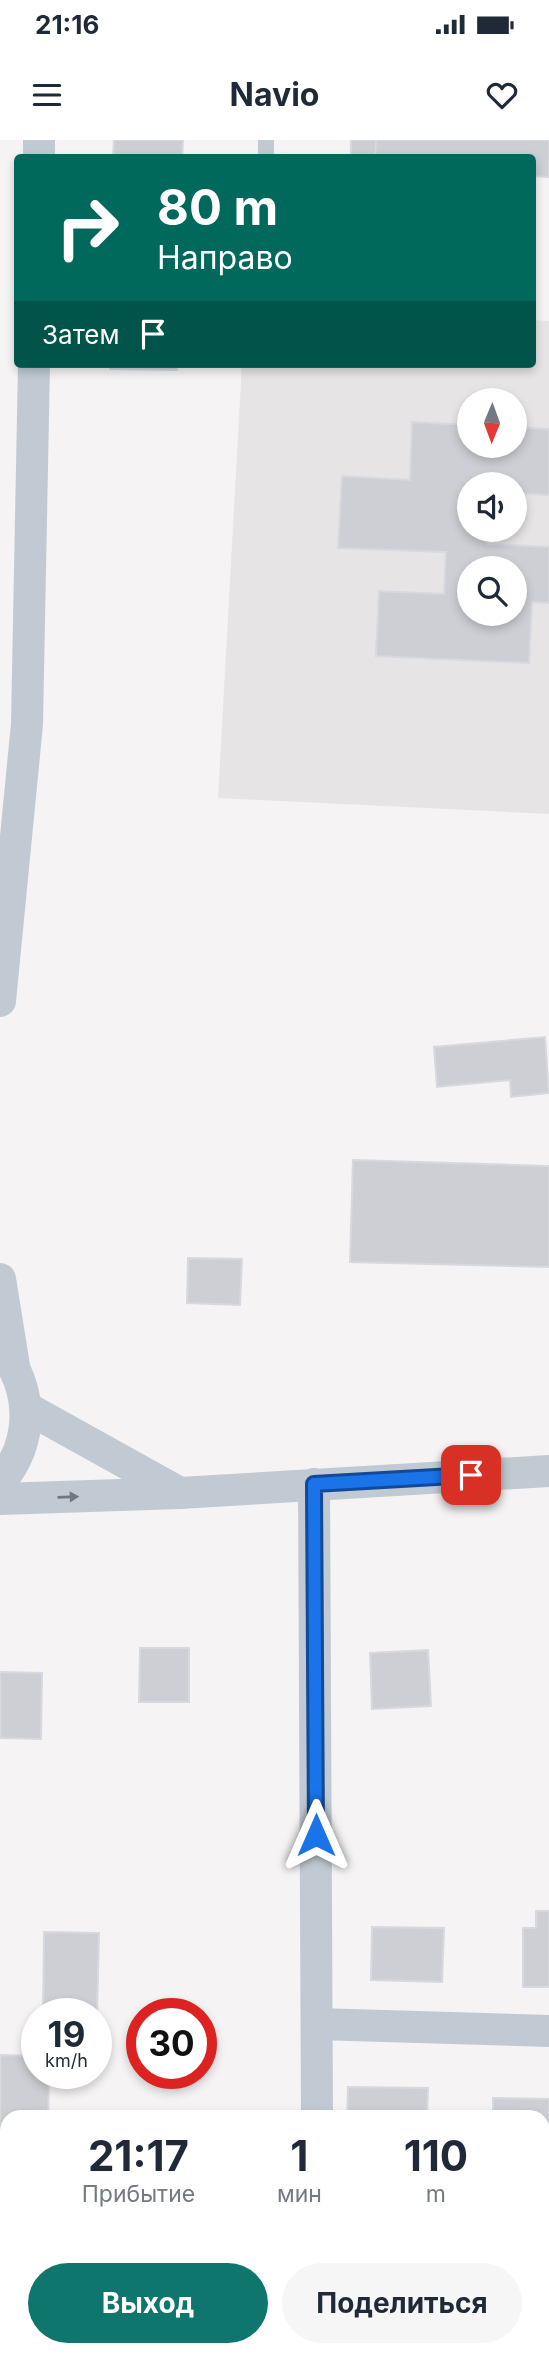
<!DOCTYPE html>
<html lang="ru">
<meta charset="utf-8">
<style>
body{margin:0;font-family:Inter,sans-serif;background:#f6f6f7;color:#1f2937;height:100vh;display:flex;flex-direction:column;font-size:26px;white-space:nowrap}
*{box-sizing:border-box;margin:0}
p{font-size:23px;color:#747a83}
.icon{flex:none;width:38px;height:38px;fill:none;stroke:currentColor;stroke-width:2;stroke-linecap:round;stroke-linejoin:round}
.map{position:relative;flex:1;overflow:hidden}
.drawer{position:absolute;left:0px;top:1970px;width:550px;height:247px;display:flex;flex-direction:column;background:#fff;border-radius:21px 21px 0 0;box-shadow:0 4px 10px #0003}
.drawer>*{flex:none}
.banner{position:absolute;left:14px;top:14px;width:522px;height:214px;border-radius:7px;box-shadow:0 4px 10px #0003;background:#00695c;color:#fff;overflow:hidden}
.needle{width:46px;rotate:181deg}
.controls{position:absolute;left:457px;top:248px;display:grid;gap:14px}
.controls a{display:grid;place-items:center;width:70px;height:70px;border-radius:50%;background:#fff;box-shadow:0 4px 10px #0003;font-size:35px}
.speed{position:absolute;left:21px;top:1858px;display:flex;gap:14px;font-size:35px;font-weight:700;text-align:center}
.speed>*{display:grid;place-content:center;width:91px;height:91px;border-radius:50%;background:#fff;box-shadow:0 4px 10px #0003;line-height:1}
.speed small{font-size:18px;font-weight:400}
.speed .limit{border:10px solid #d22;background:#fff;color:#111}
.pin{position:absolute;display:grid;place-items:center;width:60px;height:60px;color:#fff;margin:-30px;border-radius:14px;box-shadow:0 4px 10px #0006}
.me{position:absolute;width:77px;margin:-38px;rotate:0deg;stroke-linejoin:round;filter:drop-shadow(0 0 5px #0008)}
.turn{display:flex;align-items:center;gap:24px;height:147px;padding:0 28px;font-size:32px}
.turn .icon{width:91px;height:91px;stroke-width:2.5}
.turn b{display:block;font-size:49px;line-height:60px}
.then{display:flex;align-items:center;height:66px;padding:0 28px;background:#0003;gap:14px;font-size:26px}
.eta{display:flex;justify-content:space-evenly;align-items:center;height:119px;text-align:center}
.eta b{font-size:42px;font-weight:700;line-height:49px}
.cta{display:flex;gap:14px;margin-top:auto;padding:14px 28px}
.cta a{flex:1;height:80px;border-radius:42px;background:#0f766e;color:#fff;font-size:28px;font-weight:700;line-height:80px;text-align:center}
.cta a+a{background:#f6f6f7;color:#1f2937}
.status{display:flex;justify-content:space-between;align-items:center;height:49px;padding:0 35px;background:#fff;direction:ltr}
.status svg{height:19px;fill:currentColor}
header{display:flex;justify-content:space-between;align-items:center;height:91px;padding:0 28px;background:#fff;font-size:32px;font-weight:700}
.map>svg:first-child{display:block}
</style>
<div class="status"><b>21:16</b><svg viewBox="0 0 49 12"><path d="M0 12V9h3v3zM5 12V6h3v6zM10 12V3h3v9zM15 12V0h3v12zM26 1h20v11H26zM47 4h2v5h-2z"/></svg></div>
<header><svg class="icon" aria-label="menu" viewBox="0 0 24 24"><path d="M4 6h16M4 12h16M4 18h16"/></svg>Navio<svg class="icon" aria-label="heart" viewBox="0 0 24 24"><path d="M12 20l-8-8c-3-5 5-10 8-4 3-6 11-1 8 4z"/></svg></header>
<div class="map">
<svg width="549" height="2217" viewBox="0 0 549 2217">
<rect width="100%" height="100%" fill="#f5f3f3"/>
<path fill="#e6e4e5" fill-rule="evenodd" d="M532,180L549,181V674L218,658L242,224H532ZM469,261H514V306H469ZM469,345H514V390H469ZM469,429H514V474H469Z"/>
<g fill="#cdcfd5" stroke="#d7d9de" stroke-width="2" fill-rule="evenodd">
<path d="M114,0H183L182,18H113Z"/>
<rect x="351" y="0" width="25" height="15"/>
<path d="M376,0H549V37L532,36V18H375Z"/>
<path d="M110,224H177V230L110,229Z"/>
<path d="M412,282L469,285V306H514V287L549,289V355L514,353V345H469V390H488L487,404L549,407V463L532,462L529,523L376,516L379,451L444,454L446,412L338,408L342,336L410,340ZM469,429H514V474H469Z"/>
<path d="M545,897L549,953L511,957L510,940L437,947L434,907Z"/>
<path d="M353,1020L549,1026V1127L350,1122Z"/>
<path d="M188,1118L242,1119L240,1165L187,1163Z"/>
<path d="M140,1508H189V1562H139Z"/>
<path d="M428,1510L431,1566L372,1569L370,1513Z"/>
<path d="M0,1532L42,1533L41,1599L0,1598Z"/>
<path d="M536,1771H549V1847H523V1788H536Z"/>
<path d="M372,1787L444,1788L442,1842L371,1840Z"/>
<path d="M44,1792L99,1793L97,1873L43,1872Z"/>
<path d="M0,1915L37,1916V1934H49L48,1978H7V2008H0Z"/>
<path d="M348,1947L428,1948L427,1978H347Z"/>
<path d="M493,1958L549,1959V2036H542V1978H493Z"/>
<rect x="186" y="2210" width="67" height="7"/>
</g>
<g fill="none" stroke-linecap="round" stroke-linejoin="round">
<path stroke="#c1cad2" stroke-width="16" d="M266,18V0"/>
<g stroke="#c1cad2" stroke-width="32">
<path d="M39,18V0"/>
<path d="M0,861L27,584L34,224"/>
<path d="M0,1139L14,1226"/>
<path d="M0,1207C33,1248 35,1301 0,1342"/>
<path d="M314,1344L317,1978"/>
<path d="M180,1353L549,1331"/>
<path d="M0,1359L180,1353L27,1268"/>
<path d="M317,1884L549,1891"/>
<path d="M0,2063H7"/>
</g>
</g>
<defs><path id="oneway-solid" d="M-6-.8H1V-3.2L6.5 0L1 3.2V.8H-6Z" transform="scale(1.75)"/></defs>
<use fill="#6e7983" href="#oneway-solid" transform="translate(68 1357) rotate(-2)"/>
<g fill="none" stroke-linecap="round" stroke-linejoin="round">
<g stroke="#114b97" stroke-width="18">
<path id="route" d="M316,1695L314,1344L471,1335"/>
</g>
<use href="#route" stroke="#1a73e8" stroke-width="12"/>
</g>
</svg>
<div class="controls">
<a><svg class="needle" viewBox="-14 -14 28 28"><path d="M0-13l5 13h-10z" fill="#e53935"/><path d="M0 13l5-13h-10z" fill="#747a83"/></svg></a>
<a><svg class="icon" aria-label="sound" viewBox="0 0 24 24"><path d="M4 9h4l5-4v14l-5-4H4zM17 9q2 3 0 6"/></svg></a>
<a><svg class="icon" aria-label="search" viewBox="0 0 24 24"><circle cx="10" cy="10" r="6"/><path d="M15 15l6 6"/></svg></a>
</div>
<div class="speed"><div>19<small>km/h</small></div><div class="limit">30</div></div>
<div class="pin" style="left:471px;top:1335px;background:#d93025"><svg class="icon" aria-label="arrive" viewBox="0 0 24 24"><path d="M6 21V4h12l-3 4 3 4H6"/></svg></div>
<svg class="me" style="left:316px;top:1695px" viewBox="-20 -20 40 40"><path d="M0-17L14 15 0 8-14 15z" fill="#1a73e8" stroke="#fff" stroke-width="4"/></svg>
<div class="banner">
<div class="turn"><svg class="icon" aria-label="right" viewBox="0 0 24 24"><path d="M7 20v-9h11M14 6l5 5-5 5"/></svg><div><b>80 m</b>Направо</div></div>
<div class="then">Затем<svg class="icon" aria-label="arrive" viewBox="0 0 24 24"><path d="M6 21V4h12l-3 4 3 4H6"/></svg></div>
</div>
<section class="drawer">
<div class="eta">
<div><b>21:17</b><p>Прибытие</p></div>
<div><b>1</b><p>мин</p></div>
<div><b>110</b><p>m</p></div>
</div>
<div class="cta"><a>Выход</a><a>Поделиться</a></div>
</section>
</div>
